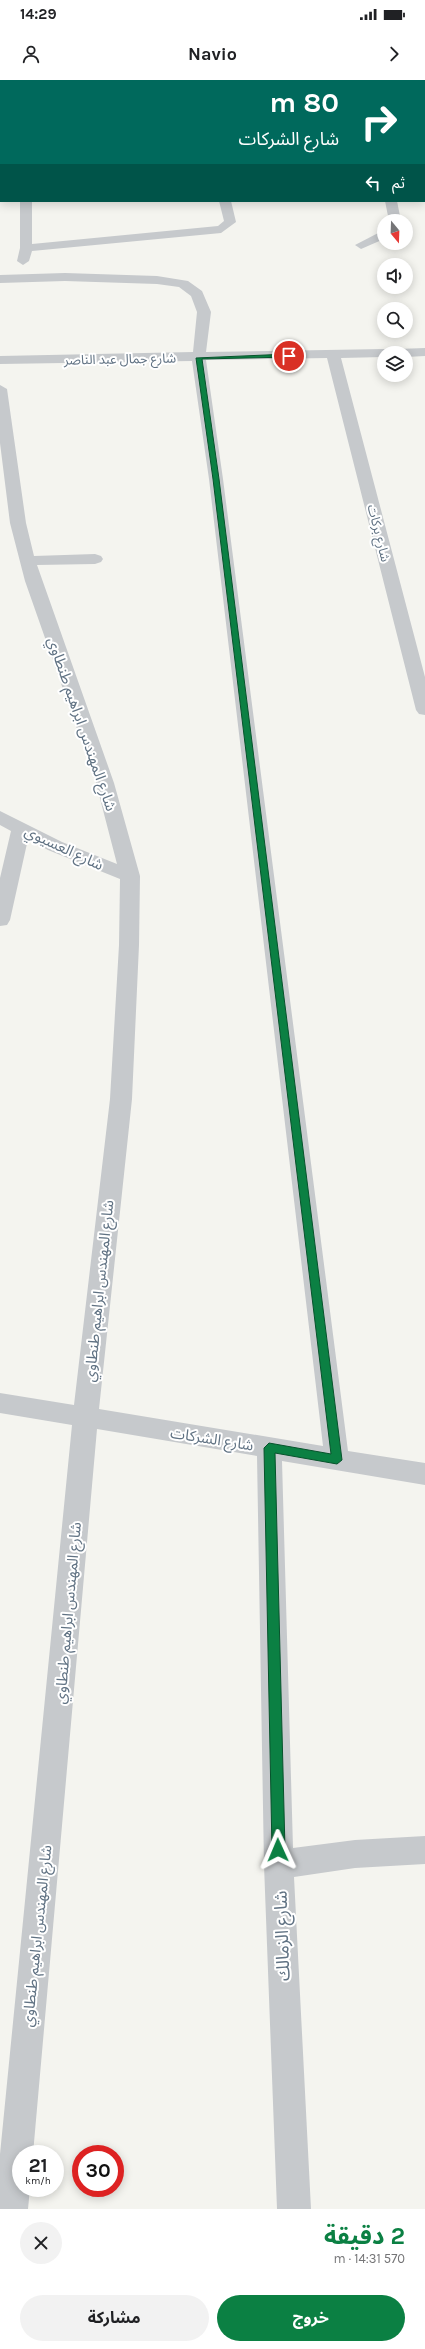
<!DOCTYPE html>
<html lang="ar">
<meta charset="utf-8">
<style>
body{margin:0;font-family:Karla,"Noto Sans Arabic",sans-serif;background:#f2f2f2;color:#202124;direction:rtl;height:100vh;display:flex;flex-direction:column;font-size:15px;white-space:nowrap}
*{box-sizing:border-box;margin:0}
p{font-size:13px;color:#757577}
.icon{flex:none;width:22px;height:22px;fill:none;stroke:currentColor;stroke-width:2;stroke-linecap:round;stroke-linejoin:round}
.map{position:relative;height:2129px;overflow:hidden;direction:ltr}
.details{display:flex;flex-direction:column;background:#fff;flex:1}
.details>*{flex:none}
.hud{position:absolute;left:0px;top:0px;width:425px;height:122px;box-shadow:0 2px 10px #0003;direction:rtl;background:#00695c;color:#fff;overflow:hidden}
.needle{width:26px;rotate:161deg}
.fabs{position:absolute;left:377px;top:134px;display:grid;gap:8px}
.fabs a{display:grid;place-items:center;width:36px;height:36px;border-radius:50%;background:#fff;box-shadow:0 2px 10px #0003;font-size:20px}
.speed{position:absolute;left:12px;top:2065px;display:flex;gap:8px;font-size:20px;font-weight:700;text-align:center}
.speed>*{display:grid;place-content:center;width:52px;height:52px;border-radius:50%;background:#fff;box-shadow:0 2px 10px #0003;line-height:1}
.speed small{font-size:10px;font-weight:400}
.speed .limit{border:6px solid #d22;background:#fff;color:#111}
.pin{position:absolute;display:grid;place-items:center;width:34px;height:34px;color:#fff;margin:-17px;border:2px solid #fff;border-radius:50%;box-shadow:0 1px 4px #0007}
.me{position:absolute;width:44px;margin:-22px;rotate:359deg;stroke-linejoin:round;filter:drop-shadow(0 0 3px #0008)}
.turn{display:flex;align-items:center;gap:14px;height:84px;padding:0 20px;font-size:18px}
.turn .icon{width:52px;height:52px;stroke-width:2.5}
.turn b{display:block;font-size:28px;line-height:34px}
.then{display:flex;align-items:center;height:38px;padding:0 20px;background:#0003;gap:8px;font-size:15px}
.round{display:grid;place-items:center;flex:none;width:42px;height:42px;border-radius:21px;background:#f2f2f2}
.overview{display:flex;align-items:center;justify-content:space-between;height:68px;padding:0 20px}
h1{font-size:24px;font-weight:700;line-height:30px;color:#0b8043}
.primary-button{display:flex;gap:8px;margin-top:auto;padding:8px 20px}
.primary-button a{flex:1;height:46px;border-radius:24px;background:#0b8043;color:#fff;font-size:16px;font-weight:700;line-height:46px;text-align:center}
.primary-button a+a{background:#f2f2f2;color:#202124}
.status{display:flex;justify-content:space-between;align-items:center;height:28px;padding:0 20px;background:#fff;direction:ltr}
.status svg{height:11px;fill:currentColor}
header{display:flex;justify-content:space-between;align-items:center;height:52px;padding:0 20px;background:#fff;font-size:18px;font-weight:700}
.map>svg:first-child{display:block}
</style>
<div class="status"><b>14:29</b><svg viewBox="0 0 49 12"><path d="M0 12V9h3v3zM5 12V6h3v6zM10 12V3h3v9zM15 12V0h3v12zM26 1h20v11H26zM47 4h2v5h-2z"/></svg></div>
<header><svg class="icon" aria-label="forward" viewBox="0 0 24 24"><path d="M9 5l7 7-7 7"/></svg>Navio<svg class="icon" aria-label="person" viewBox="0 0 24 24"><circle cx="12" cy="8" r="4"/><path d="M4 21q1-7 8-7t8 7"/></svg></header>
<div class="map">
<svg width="425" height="2129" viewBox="0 0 425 2129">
<rect width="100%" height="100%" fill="#f4f4ef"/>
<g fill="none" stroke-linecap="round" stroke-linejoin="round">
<g fill="#c6c9cc" fill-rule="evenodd">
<rect x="64" y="0" width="18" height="1"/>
<rect x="337" y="0" width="18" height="1"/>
<rect x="424" y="8" width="1" height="6"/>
<rect x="0" y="24" width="1" height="6"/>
<rect x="424" y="38" width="1" height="7"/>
<rect x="0" y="51" width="1" height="6"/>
<rect x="0" y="106" width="1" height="8"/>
<path d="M20,121H32V164L218,146L224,141L219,121H231L236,142L221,153L32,171L29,181L23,185L17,181L20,168Z"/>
<path d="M385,121H397L401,141H389Z"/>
<path d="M384,150V159L361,169L355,165Z"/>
<path d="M65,193L157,196L188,201L202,211L211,232L206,272L384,269L391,273H384V277L341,278L425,597V635L419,634L416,630L327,278L206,280L223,399L348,1371L425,1383V1405L282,1381L293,1768L355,1760L425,1756V1784L355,1788L294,1797L311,2129H277L264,1785L257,1376L97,1349L33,2074H21V2108H30L28,2129H0V2074L72,1345L0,1333V1313L74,1325L110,1019L119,865L120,799L48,770L28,759L10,840L7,845L0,846V798L11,751L0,745V731L62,762L117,784L96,703L25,501L10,443L0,363V305L7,309L26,443L34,476L95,474L101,476L103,479L101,482L95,484L37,485L114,703L140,796L139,865L132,1019L99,1329L323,1366L209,399L192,281L0,284V276L193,272L197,232L191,216L179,207L157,204L65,201L0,203V195Z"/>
<path d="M425,268V276L406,277V273H391L398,269Z"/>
</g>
</g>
<path fill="#0b8043" stroke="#07532c" d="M289,274L291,277L202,279L219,399L342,1380L337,1384L275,1373L285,1770L283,1774L278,1776L274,1774L272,1770L264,1368L269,1363L331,1374L213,399L196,278Z"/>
<g text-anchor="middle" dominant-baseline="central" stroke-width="4" stroke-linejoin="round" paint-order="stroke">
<g font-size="13" fill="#607283" stroke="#fff">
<text transform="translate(120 279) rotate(-1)">شارع جمال عبد الناصر</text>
<text transform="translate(379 453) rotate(76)">شارع بركات</text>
</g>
<g font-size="15" fill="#607283" stroke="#fff">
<text transform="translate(82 644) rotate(71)">شارع المهندس ابراهيم طنطاوي</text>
<text transform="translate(64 768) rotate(25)">شارع العسيوي</text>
<text transform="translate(99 1211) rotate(-84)">شارع المهندس ابراهيم طنطاوي</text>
<text transform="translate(212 1359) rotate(9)">شارع الشركات</text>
<text transform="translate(68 1533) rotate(-85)">شارع المهندس ابراهيم طنطاوي</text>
<text transform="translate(37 1856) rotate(-84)">شارع المهندس ابراهيم طنطاوي</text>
</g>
<g font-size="18" fill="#607283" stroke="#fff">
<text transform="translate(282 1856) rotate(-92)">شارع الزمالك</text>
</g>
</g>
</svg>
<div class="fabs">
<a><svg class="needle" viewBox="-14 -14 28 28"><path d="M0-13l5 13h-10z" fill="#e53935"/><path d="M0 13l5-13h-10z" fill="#757577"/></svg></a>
<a><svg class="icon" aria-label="sound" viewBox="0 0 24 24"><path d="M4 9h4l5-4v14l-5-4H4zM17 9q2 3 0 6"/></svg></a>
<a><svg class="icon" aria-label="search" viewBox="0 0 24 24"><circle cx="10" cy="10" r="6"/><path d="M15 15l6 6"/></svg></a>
<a><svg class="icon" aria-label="layers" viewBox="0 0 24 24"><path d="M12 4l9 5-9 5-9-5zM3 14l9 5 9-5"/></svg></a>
</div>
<div class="speed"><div>21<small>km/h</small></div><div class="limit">30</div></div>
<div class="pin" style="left:289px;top:276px;background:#d93025"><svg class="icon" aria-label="arrive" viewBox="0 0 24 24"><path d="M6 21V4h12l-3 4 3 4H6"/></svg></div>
<svg class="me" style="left:278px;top:1770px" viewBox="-20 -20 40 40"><path d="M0-17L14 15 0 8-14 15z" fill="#0b8043" stroke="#fff" stroke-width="4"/></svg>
<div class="hud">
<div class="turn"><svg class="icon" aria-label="right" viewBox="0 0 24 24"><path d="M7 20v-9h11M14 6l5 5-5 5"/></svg><div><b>80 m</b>شارع الشركات</div></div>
<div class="then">ثم<svg class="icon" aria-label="left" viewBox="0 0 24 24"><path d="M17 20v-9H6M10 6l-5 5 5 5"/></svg></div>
</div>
</div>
<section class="details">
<div class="overview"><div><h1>2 دقيقة</h1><p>570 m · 14:31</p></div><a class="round"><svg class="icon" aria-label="close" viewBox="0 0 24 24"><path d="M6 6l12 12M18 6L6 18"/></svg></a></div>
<div class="primary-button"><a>خروج</a><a>مشاركة</a></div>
</section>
